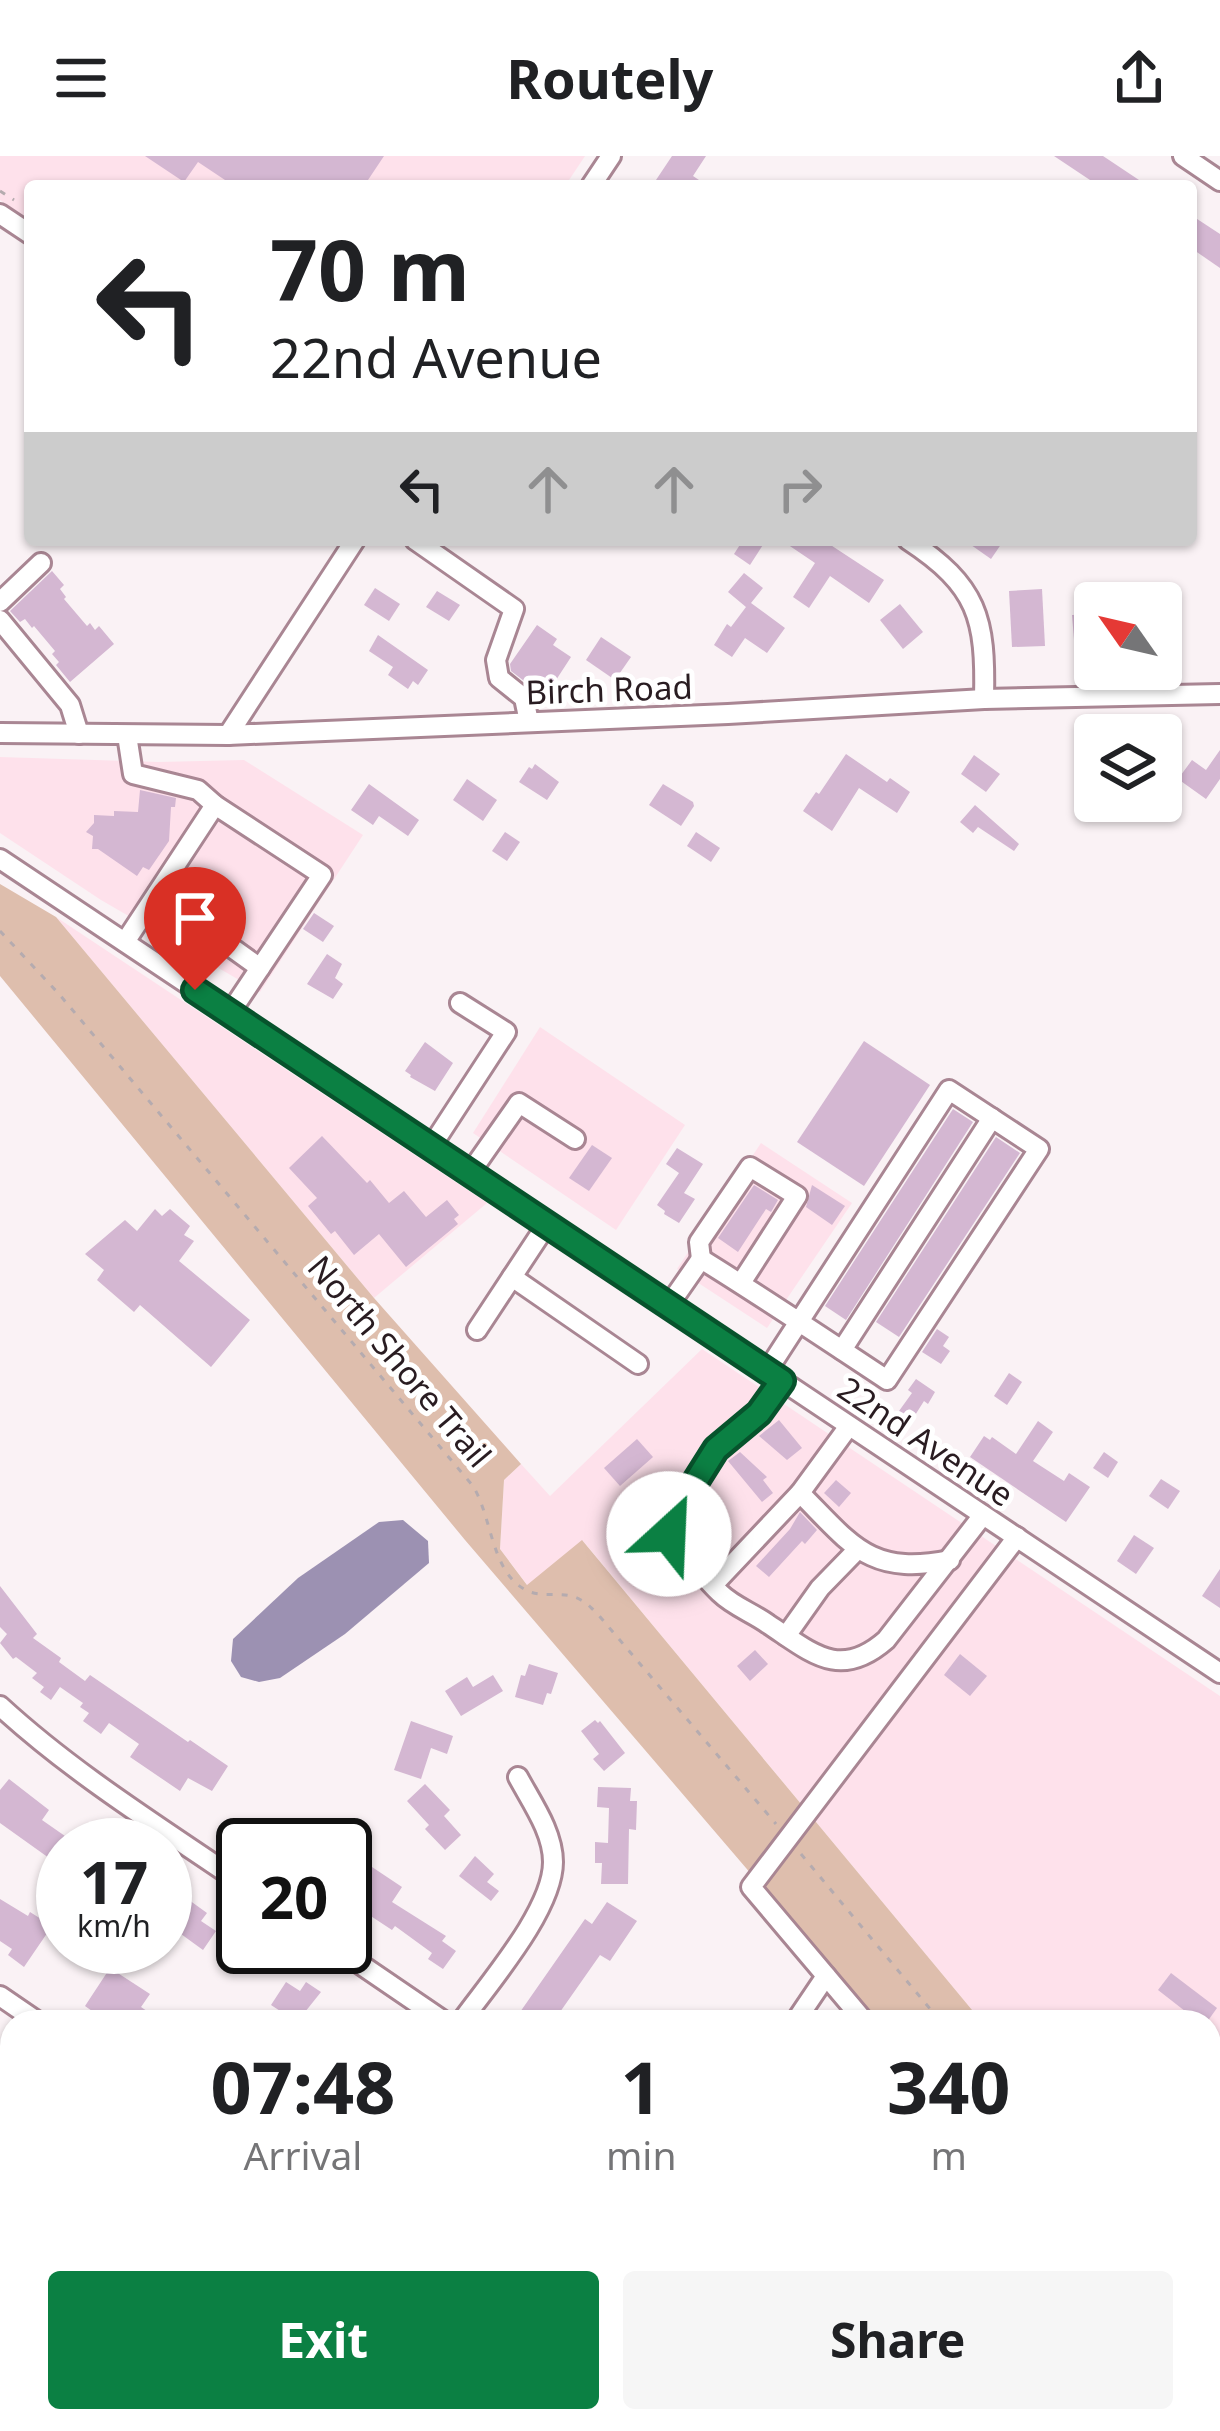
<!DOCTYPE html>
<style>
body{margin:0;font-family:"Noto Sans",sans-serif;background:#f6f6f6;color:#202124;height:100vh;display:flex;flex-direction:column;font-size:45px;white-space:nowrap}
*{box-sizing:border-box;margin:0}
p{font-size:39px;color:#757577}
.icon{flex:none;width:66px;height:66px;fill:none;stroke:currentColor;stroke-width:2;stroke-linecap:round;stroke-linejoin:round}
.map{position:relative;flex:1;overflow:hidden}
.sheet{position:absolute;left:0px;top:1854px;width:1221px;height:423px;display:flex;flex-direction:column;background:#fff;border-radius:36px 36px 0 0;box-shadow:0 3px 9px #0004}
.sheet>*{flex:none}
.top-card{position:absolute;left:24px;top:24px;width:1173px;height:366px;border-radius:12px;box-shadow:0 3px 9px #0004;background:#fff;color:#202124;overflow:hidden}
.needle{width:78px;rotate:304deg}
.fabs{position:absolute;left:1074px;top:426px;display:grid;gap:24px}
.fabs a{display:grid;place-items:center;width:108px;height:108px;border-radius:12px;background:#fff;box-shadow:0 3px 9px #0004;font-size:60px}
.speed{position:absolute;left:36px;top:1662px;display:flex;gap:24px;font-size:60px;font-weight:700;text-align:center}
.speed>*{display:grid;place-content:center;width:156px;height:156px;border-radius:50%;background:#fff;box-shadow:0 3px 9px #0004;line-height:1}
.speed small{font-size:30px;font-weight:400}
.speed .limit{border:6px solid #111;border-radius:18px;background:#fff;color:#111}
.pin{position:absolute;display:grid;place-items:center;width:102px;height:102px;color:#fff;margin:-123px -51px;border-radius:50% 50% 50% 0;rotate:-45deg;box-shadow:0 0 12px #0007}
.pin .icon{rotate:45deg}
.me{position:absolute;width:132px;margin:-66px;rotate:25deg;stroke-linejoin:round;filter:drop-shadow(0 0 9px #0008)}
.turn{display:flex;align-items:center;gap:42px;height:252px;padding:0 48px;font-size:54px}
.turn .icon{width:156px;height:156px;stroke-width:2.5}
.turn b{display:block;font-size:84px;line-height:102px}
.lanes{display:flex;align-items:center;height:114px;padding:0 48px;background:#0003;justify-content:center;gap:60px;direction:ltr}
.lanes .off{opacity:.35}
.eta{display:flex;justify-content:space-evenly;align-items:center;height:204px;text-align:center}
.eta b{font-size:72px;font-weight:700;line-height:84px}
.primary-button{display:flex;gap:24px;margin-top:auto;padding:24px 48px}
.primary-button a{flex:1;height:138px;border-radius:12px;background:#0b8043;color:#fff;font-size:48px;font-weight:700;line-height:138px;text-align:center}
.primary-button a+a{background:#f6f6f6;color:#202124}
header{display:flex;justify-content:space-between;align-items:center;height:156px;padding:0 48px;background:#fff;font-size:54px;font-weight:700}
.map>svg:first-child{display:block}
</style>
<header><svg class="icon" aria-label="menu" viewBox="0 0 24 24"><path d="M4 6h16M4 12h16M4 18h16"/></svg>Routely<svg class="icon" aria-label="share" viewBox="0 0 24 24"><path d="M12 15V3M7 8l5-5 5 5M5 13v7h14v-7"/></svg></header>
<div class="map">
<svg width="1220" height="2275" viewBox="0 0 1220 2275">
<rect width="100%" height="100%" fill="#faf2f5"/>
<g fill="#fee1eb">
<path d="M0,0H585L565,30H30V64L0,44Z"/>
<path d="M0,601L158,606L244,604L363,679L260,836L101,744L0,677Z"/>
<path d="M56,761L487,1047L374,1142Z"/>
<path d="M540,871L685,969L616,1074L473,977Z"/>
<path d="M761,987L852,1047L767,1172L677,1113Z"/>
<path d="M702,1193L1220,1540V2152L1209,2139V1866H982L583,1385L528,1430L500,1393L504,1324L521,1308L550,1340Z"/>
</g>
<g fill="#debead">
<path d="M0,728L56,761L374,1142L521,1308L504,1324L500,1393L527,1429L582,1384L982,1866H878L465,1384L0,820Z"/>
<path d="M1209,2139L1220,2152V2265L1209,2252Z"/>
</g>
<path fill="#9c91b2" d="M403,1364L428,1385L429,1407L345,1478L280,1522L259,1526L241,1521L231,1505L233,1483L298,1422L379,1366Z"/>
<g fill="#d4b7d2">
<path d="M145,0H384L364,30H234L198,6L184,26Z"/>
<path d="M672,0H706L693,20L708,30H652Z"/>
<path d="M1054,0H1103L1148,30H1099Z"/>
<path d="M1191,59L1220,78V112L1191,92Z"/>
<path d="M743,384H766L750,409L734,398Z"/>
<path d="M781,384H823L884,424L869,447L830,420L809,452L793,441L815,407Z"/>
<path d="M964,384H1004L991,403Z"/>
<path d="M52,415L64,429L60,433L66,441L64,443L87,470L90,467L95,474L99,470L114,488L70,526L56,509L59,506L52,498L55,495L34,470L32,472L25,463L20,466L10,455Z"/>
<path d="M744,417L763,432L751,447L785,472L767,497L745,482L732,501L714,489L727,468L731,471L746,451L728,436Z"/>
<path d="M375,432L400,448L389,465L364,449Z"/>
<path d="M1042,433L1045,490L1012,491L1009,435Z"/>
<path d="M437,435L460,449L449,465L426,451Z"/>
<path d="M900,448L923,476L903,493L880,464Z"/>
<path d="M1095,458V495L1075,496L1072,459Z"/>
<path d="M537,469L557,483L553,489L571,501L545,541L511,515L510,508Z"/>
<path d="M378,479L428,514L418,529L413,525L408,533L388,519L393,511L369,495Z"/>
<path d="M601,481L631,501L615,524L586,504Z"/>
<path d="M1220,594V623L1206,643L1178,623L1192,604L1206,614Z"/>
<path d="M846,598L887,626L890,622L910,636L897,657L859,632L832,675L803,655L816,636L819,638Z"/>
<path d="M974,599L1000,618L986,636L961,618Z"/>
<path d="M535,608L559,626L547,644L519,626L529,611L532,613Z"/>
<path d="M467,623L497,644L483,665L453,644Z"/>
<path d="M369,628L419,664L408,680L379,660L373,669L351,654Z"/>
<path d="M663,628L693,646L694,650L681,670L649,649Z"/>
<path d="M140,634L176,642L175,651H171L169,685L149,714L143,711L137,720L98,693H92L93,680L86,676L94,667V659L114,660V655L138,656Z"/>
<path d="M975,649L1019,688L1014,695L978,671L973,677L960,666Z"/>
<path d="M505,676L520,686L507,705L492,695Z"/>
<path d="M696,676L720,692L711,706L687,690Z"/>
<path d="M314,757L334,770L323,786L303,773Z"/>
<path d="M327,798L342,808L335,822L343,828L333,843L307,828Z"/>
<path d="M864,885L930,929L864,1030L797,986Z"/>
<path d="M425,886L453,907L435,935L410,921L411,919L405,915Z"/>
<path d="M953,953L973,966L846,1164L825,1150Z"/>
<path d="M322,980L367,1027L370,1024L389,1047L404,1035L426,1061L447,1044L459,1059L454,1063L458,1068L406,1111L379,1078L354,1099L335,1075L331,1078L308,1050L317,1042L289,1012Z"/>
<path d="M996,981L1020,997L899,1181L876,1166Z"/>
<path d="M592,989L612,1002L589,1035L569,1022Z"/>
<path d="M677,992L703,1008L684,1037L695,1043L679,1067L664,1058L665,1055L657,1049L679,1017L666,1008Z"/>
<path d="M754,1029L778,1044L771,1056L766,1053L738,1096L718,1082Z"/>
<path d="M812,1029L845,1050L832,1069L806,1051Z"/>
<path d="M155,1053L162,1060L170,1053L190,1070L184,1079L194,1085L179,1105L250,1164L211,1211L140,1149L134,1156L97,1124L104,1114L85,1098L125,1064L137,1075Z"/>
<path d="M937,1173L949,1181L943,1190L950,1195L941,1208L922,1196Z"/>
<path d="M1009,1217L1022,1226L1007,1249L994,1240Z"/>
<path d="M916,1223L935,1236L928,1248L924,1245L912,1264L899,1255L912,1237L908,1234Z"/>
<path d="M779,1264L802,1292L787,1304L759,1280Z"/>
<path d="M1038,1265L1053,1276L1033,1305L1064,1325L1069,1317L1090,1331L1066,1366L970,1301L984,1280L990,1284L992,1281L1016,1298Z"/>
<path d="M637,1283L653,1301L620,1330L604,1312Z"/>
<path d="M740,1296L767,1321L763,1324L773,1337L762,1346L728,1305Z"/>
<path d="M1104,1296L1118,1306L1108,1322L1093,1312Z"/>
<path d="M1161,1323L1180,1335L1168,1353L1149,1340Z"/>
<path d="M836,1324L851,1337L839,1351L824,1337Z"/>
<path d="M800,1356L817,1374L805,1388L802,1385L769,1421L756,1410L790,1373Z"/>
<path d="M1134,1379L1154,1392L1136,1418L1117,1405Z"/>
<path d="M1220,1413V1452L1202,1440Z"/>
<path d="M0,1430L37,1478L33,1482L61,1502L59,1506L85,1525L90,1519L188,1586L190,1584L228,1610L212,1635L188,1622L180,1635L130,1601L139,1588L109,1567L101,1578L83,1565L89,1557L80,1551L83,1547L60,1531L51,1544L40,1536L44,1531L32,1522L37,1517L16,1501L13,1503L0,1487L7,1478L0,1471Z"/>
<path d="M755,1494L768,1508L750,1525L737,1510Z"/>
<path d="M960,1498L987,1520L970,1540L944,1519Z"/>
<path d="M529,1508L558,1517L551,1538L547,1537L543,1549L515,1541L521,1519L525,1520Z"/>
<path d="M493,1519L503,1535L461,1560L445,1535L467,1521L473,1531Z"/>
<path d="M595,1564L598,1567L600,1565L625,1597L604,1615L593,1603L599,1598L581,1575Z"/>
<path d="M411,1565L453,1580L447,1598L431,1592L421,1623L394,1614Z"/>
<path d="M9,1623L49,1654L42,1664L75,1687L83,1673L112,1689H58L49,1702L0,1667V1634Z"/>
<path d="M425,1628L450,1654L444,1660L461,1679L445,1694L425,1673L429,1669L407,1645Z"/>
<path d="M598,1631L631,1632L630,1645H637L636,1674L629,1673L628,1728H601L602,1707H595V1686L608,1687L609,1652L597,1651Z"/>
<path d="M345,1693L402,1731L392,1746L446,1780L442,1785L456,1795L443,1813L428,1803L432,1797L395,1770L392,1774L357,1751L361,1745L345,1735Z"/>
<path d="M475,1700L494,1718L487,1726L499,1735L491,1745L459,1720Z"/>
<path d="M0,1743L28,1760L30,1756L52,1770L24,1811L8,1799L12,1793L0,1785Z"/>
<path d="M189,1744L207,1757L201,1765L216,1775L203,1794L170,1770Z"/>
<path d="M607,1746L637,1765L610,1805L600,1799L553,1866H528L518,1859L585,1763L592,1768Z"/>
<path d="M110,1812L150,1838L141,1851L163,1866H126L112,1856L106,1865L85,1850Z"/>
<path d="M1171,1817L1217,1852L1207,1866H1199L1158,1834Z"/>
<path d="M286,1826L300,1835L306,1826L321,1836L297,1866L271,1849Z"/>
</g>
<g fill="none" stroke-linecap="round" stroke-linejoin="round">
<g stroke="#a98693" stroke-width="24">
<g id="minor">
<path d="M1183,0L1220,25"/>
<path d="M591,30L611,0"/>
<path d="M0,58L30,78"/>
<path d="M415,384L514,453L496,504L499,522L524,542L529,566"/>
<path d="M908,384C978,430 986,462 984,543"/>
<path d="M0,446L41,407"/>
<path d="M0,464L70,549L79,578"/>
<path d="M0,577L228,579L728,558L984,543L1220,538"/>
<path d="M127,579L133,618L198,634L215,649L322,719L230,857"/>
<path d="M228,579L355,384"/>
<path d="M0,703L1220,1517"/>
<path d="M157,738L260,812"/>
<path d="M125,786L215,649"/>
<path d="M431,991L506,876L460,847"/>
<path d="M470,1017L519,947L575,983"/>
<path d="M701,1103L699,1086L750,1011L797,1040L741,1127"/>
<path d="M512,1121L638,1208"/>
<path d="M669,1149L701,1103C764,1142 825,1183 887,1224L1039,993L949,934L767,1215"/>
<path d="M477,1174L547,1068"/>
<path d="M842,1194L992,962"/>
<path d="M782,1225L759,1257L716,1293L670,1366L669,1378C686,1397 701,1419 720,1437C733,1450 753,1457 768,1468C811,1496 839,1525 886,1484L983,1359"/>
<path d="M800,1337C852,1389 869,1420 950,1404"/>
<path d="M713,1429L800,1337L849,1270"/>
<path d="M786,1480L820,1432L857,1394"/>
<path d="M0,1550C74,1618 160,1671 243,1728"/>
<path d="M335,1791L445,1866"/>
<path d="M0,1840L38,1866"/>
<path d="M461,1866C489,1827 553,1754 553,1706C553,1676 532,1647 518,1621"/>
<path d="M795,1866L826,1820"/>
<path d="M865,1866L751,1731L1017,1381"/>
<path d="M0,2227L12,2231"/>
<path d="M122,2265L147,2275"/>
<path d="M472,2265L487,2275"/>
<path d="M1019,2265L1028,2275"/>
<path d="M665,2275L671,2265"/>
<path d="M806,2275L813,2265"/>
<path d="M1124,2275L1131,2265"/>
</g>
</g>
<g stroke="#b5abaf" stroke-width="3" stroke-dasharray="6 9" stroke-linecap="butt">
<path d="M0,35L14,44"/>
<path d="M0,775L59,838L473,1330C492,1361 491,1414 524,1433C541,1444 564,1433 581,1444C587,1447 591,1452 596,1456L776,1668"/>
<path d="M801,1698L941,1866"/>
<path d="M1209,2188L1220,2201"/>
</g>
<use href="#minor" stroke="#fff" stroke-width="18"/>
</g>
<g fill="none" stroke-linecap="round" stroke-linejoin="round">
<g stroke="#07532c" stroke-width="30">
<path id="route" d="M195,834L782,1225L759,1257L716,1293L670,1366L669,1378"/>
</g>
<use href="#route" stroke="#0b8043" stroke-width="21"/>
</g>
<g text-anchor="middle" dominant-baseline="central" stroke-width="10" stroke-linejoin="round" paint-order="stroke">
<g font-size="33" fill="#291c21" stroke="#fff">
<text transform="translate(609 533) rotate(-2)">Birch Road</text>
<text transform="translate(400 1205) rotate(50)">North Shore Trail</text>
<text transform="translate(926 1285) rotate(34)">22nd Avenue</text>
</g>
</g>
</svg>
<div class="fabs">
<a><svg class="needle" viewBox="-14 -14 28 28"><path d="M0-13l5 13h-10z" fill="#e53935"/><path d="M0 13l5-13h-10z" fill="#757577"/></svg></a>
<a><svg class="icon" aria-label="layers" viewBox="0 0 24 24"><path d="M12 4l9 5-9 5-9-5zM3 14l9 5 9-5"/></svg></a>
</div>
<div class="speed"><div>17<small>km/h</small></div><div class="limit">20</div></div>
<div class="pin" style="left:195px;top:834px;background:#d93025"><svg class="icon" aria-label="arrive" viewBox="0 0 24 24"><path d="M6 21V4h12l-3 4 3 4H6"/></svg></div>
<svg class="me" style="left:669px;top:1378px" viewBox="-20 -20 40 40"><circle r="19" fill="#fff"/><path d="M0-13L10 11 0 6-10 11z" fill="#0b8043"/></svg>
<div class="top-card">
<div class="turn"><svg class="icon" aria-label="left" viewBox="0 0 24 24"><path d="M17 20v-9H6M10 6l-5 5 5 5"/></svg><div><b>70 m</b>22nd Avenue</div></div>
<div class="lanes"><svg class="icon" aria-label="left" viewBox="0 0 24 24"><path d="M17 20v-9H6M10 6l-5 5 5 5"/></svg><svg class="icon off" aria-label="ahead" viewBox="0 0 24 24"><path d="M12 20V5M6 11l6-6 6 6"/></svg><svg class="icon off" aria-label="ahead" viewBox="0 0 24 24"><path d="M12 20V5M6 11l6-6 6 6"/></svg><svg class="icon off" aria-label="right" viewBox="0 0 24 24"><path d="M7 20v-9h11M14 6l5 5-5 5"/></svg></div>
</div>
<section class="sheet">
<div class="eta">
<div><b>07:48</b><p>Arrival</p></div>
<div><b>1</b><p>min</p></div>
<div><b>340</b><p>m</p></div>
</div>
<div class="primary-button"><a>Exit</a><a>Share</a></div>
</section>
</div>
